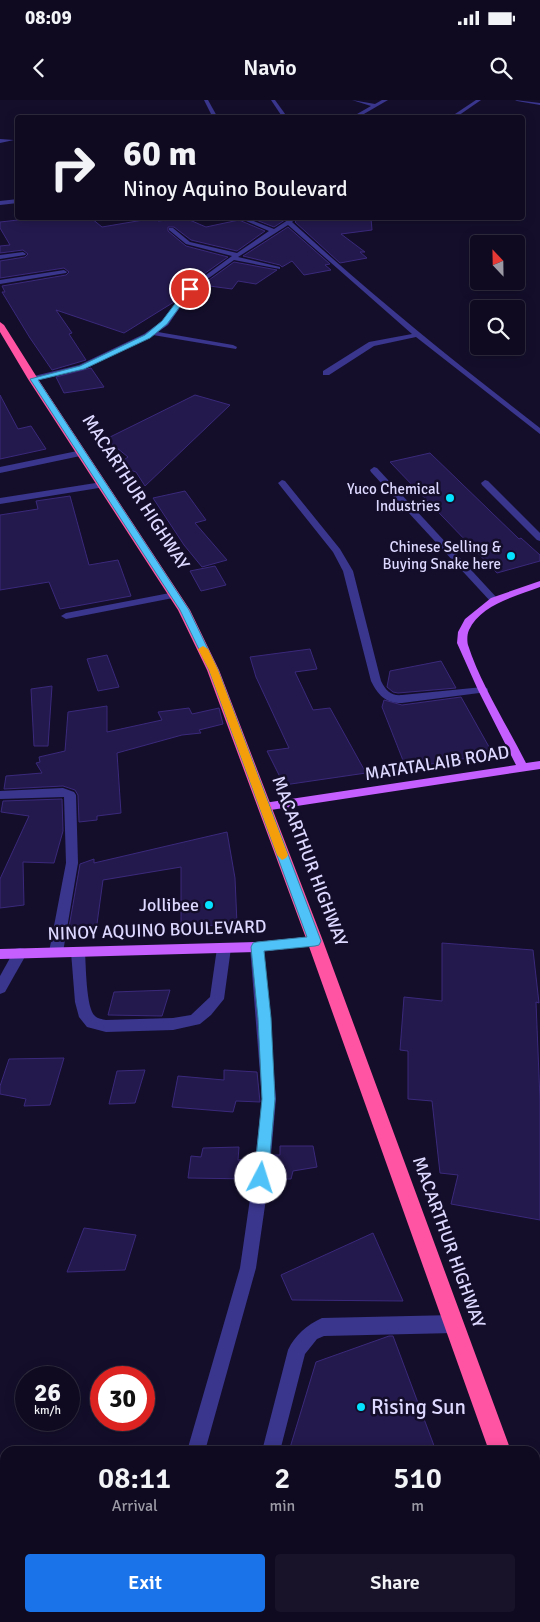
<!DOCTYPE html>
<style>
body{margin:0;font-family:Signika,sans-serif;background:#181329;color:#f1f3f6;height:100vh;display:flex;flex-direction:column;font-size:19px;white-space:nowrap}
*{box-sizing:border-box;margin:0}
p{font-size:16px;color:#9b9aa5}
.icon{flex:none;width:28px;height:28px;fill:none;stroke:currentColor;stroke-width:2;stroke-linecap:round;stroke-linejoin:round}
.map{position:relative;flex:1;overflow:hidden}
.details{position:absolute;left:0px;top:1346px;width:540px;height:176px;display:flex;flex-direction:column;background:#0f0a20;border-radius:15px 15px 0 0;box-shadow:0 2px 12px #0003,0 0 0 1px #2f2b3e}
.details>*{flex:none}
.top-card{position:absolute;left:15px;top:15px;width:510px;height:105px;border-radius:5px;box-shadow:0 2px 12px #0003,0 0 0 1px #2f2b3e;background:#0f0a20;color:#f1f3f6;overflow:hidden}
.needle{width:32px;rotate:338deg}
.buttons{position:absolute;left:470px;top:135px;display:grid;gap:10px}
.buttons a{display:grid;place-items:center;width:55px;height:55px;border-radius:5px;background:#0f0a20;box-shadow:0 2px 12px #0003,0 0 0 1px #2f2b3e;font-size:25px}
.speed{position:absolute;left:15px;top:1266px;display:flex;gap:10px;font-size:25px;font-weight:700;text-align:center}
.speed>*{display:grid;place-content:center;width:65px;height:65px;border-radius:50%;background:#0f0a20;box-shadow:0 2px 12px #0003,0 0 0 1px #2f2b3e;line-height:1}
.speed small{font-size:12px;font-weight:400}
.speed .limit{border:8px solid #d22;background:#fff;color:#111}
.pin{position:absolute;display:grid;place-items:center;width:42px;height:42px;color:#fff;margin:-21px;border:2px solid #fff;border-radius:50%;box-shadow:0 1px 5px #0007}
.me{position:absolute;width:55px;margin:-28px;rotate:5deg;stroke-linejoin:round;filter:drop-shadow(0 0 4px #0008)}
.turn{display:flex;align-items:center;gap:18px;height:105px;padding:0 25px;font-size:22px}
.turn .icon{width:65px;height:65px;stroke-width:2.5}
.turn b{display:block;font-size:35px;line-height:42px}
.eta{display:flex;justify-content:space-evenly;align-items:center;height:85px;text-align:center}
.eta b{font-size:30px;font-weight:600;line-height:35px}
.cta{display:flex;gap:10px;margin-top:auto;padding:10px 25px}
.cta a{flex:1;height:58px;border-radius:5px;background:#1a73e8;color:#fff;font-size:20px;font-weight:600;line-height:58px;text-align:center}
.cta a+a{background:#181329;color:#f1f3f6}
.status{display:flex;justify-content:space-between;align-items:center;height:35px;padding:0 25px;background:#0f0a20;direction:ltr}
.status svg{height:14px;fill:currentColor}
header{display:flex;justify-content:space-between;align-items:center;height:65px;padding:0 25px;background:#0f0a20;font-size:22px;font-weight:600}
.map>svg:first-child{display:block}
</style>
<div class="status"><b>08:09</b><svg viewBox="0 0 49 12"><path d="M0 12V9h3v3zM5 12V6h3v6zM10 12V3h3v9zM15 12V0h3v12zM26 1h20v11H26zM47 4h2v5h-2z"/></svg></div>
<header><svg class="icon" aria-label="back" viewBox="0 0 24 24"><path d="M15 5l-7 7 7 7"/></svg>Navio<svg class="icon" aria-label="search" viewBox="0 0 24 24"><circle cx="10" cy="10" r="6"/><path d="M15 15l6 6"/></svg></header>
<div class="map">
<svg width="540" height="1522" viewBox="0 0 540 1522">
<rect width="100%" height="100%" fill="#140e2b"/>
<g fill="#24194d" stroke="#3a297b">
<path d="M36,118H91L102,127L155,118L158,121L185,118L206,127L239,120L265,131L237,151L191,140L174,127H168V131L186,146L228,157L187,186L174,202L124,233L56,210L72,233L69,234L86,260L52,270L30,238L2,192H5L2,186L66,175L69,172L64,168L0,178V161L25,157L28,154L23,150L0,153V146L10,145L0,128V122Z"/>
<path d="M251,118H288L274,127Z"/>
<path d="M299,118H371L372,130L341,134L365,152H360L367,158L340,163L295,122Z"/>
<path d="M288,127L330,164L325,165L331,170L304,175L292,161L282,167L280,165L243,156Z"/>
<path d="M234,162L277,170L256,184L238,181L232,189L202,185Z"/>
<path d="M91,268L104,287L64,293L56,277Z"/>
<path d="M0,295L18,329L31,326L46,349L0,359Z"/>
<path d="M195,295L230,305L145,386L136,372L117,365L128,357L106,339Z"/>
<path d="M430,353L519,439L521,438L540,455V461L497,473L390,362Z"/>
<path d="M185,391L206,420L195,423L227,460L202,467L184,445L153,398Z"/>
<path d="M70,396L89,465L118,460L131,496L60,509L49,482L0,490V415L38,409L36,401Z"/>
<path d="M215,466L226,485L201,491L190,471Z"/>
<path d="M310,549L317,569L295,572L313,610L330,608L366,673L284,685L267,651L289,648L256,577L250,557Z"/>
<path d="M107,555L119,587L98,591L87,559Z"/>
<path d="M441,561L456,588L398,593L393,592L387,587L390,571Z"/>
<path d="M52,586L48,646H34L31,589Z"/>
<path d="M461,597L493,654L406,668L382,607L384,600L402,605Z"/>
<path d="M107,606V632L162,620L158,612L189,608L192,614L219,608L223,624L199,630L201,633L182,635L117,653L121,713L97,716V720L79,722L78,695L75,690L63,686L4,689L6,676L42,673L36,663L40,662L39,657L65,651L68,612Z"/>
<path d="M62,699L63,731L54,763L23,762L24,805L0,808V779L29,716L1,712L3,701Z"/>
<path d="M227,732L235,778L237,824L181,827V767L103,780L96,831L68,833L80,764L94,759V763Z"/>
<path d="M442,843L533,850L539,903L536,902L540,1000V1120L451,1104L458,1075L440,1073L432,1001L408,999V951L400,950L404,897L442,901Z"/>
<path d="M170,890L162,916L108,915L114,892Z"/>
<path d="M64,958L50,1005L24,1006L26,999L0,994V986L9,959Z"/>
<path d="M145,970L135,1003L109,1004L117,971Z"/>
<path d="M224,970L257,972L260,1002L236,1001L233,1012L172,1007L178,976L224,980Z"/>
<path d="M280,1046H313L317,1067L293,1071L291,1079H271L273,1055H280Z"/>
<path d="M239,1047L238,1060L253,1058L251,1079L188,1078L191,1056L201,1057L203,1048Z"/>
<path d="M84,1128L136,1135L125,1170L67,1172Z"/>
<path d="M373,1133L403,1201L292,1200L281,1175Z"/>
<path d="M389,1236H393L436,1351H289L316,1262Z"/>
</g>
<g fill="none" stroke-linecap="round" stroke-linejoin="round">
<g fill="#3a368d" fill-rule="evenodd">
<path d="M204,0H208L218,18H213Z"/>
<path d="M271,0H275L288,18H283Z"/>
<path d="M352,0L375,4L382,0H388L357,18H350L371,6Z"/>
<path d="M476,0H481L455,18H449Z"/>
<path d="M515,0L540,3V5L517,1Z"/>
<path d="M0,39L14,40L0,43Z"/>
<path d="M18,99V103L0,105V101Z"/>
<path d="M239,118H246L274,129L291,118H297L292,122C371,195 455,262 540,328V334L416,237L374,246L329,275H323V271L369,242L412,234L288,125L238,157L280,167V169L234,160L192,190L168,225L158,232L233,245L237,247L236,249L153,235L85,269L30,281V277L79,265L144,234L162,221L188,188L232,156L186,144L169,130V128H173L190,142L237,153L269,131Z"/>
<path d="M23,152L26,154L25,155L0,159V155Z"/>
<path d="M64,170L67,172L66,173L0,184V180Z"/>
<path d="M82,350L85,351V355L0,373V367Z"/>
<path d="M374,367L377,368L497,498V502H491L371,372L370,370Z"/>
<path d="M282,380L285,381L340,449L353,471L381,581C386,591 391,596 402,595L483,587L487,588L488,590L487,592L402,603C385,603 378,595 371,581L343,471L333,452L278,383Z"/>
<path d="M485,380L488,381L540,433V441L537,440L482,385L481,383Z"/>
<path d="M102,382L105,383V387L0,404V398Z"/>
<path d="M175,492L178,493V497L66,519L61,516L66,513Z"/>
<path d="M63,688L74,692L76,695L78,763L63,852L61,856L56,857L51,856L49,852L66,763L64,697L0,699V691Z"/>
<path d="M257,842L262,843L264,847L276,999L269,1078L256,1168L205,1351H187L240,1168L253,1078L262,999L250,847L252,843Z"/>
<path d="M224,843L229,844L231,848L224,899L211,915L200,924L173,930L106,932L87,927L79,917L75,902L71,852L73,848L78,847L83,848L85,852C86,865 86,909 95,916C98,919 102,919 106,920L173,918L191,915L210,897L217,848L219,844Z"/>
<path d="M20,848L25,849L27,853L5,892L0,894V876L15,849Z"/>
<path d="M454,1215L460,1218L463,1224L460,1230L454,1233L324,1236L317,1239L305,1254L280,1351H262L288,1250C295,1235 307,1225 322,1218Z"/>
<path d="M133,1518H153L151,1522H131Z"/>
</g>
<g fill="#c55fff" fill-rule="evenodd">
<path d="M540,481V487C516,496 480,505 469,530C467,534 467,541 468,545C480,583 508,627 526,663L540,661V669L264,711L260,710L258,707L264,703L516,665L478,590L457,543L458,532L465,519L491,498Z"/>
<path d="M315,836L320,837L322,841L320,845L257,852L0,859V849L257,842Z"/>
</g>
<g fill="#ff53a3" fill-rule="evenodd">
<path d="M0,222L4,225L38,279L190,510L219,570L323,841L511,1351H489L307,841L207,570L178,510L28,279L0,232Z"/>
<path d="M535,1433L540,1435V1471L535,1469Z"/>
</g>
</g>
<path fill="#4fc3f7" stroke="#337fa1" d="M187,188L193,189L167,224L150,238L84,269L38,280L189,510L218,570L321,841L319,845L315,846L264,851L271,918L275,999L268,1078L266,1083L261,1085L256,1083L254,1078L262,999L258,918L251,847L253,843L257,842L307,837L209,570L180,510L30,279L80,266L145,235L162,221Z"/>
<path fill="#f59e0b" d="M203,546L208,549L218,570L288,755L286,758L282,760L277,755L209,570L198,549Z"/>
<g fill="#04e2ff" stroke="#140e2b" stroke-width="2">
<circle cx="450" cy="398" r="5"/>
<circle cx="511" cy="456" r="5"/>
<circle cx="209" cy="805" r="5"/>
<circle cx="361" cy="1307" r="5"/>
</g>
<g text-anchor="middle" dominant-baseline="central" stroke-width="5" stroke-linejoin="round" paint-order="stroke">
<g font-size="15" fill="#ddd8ff" stroke="#140e2b" text-anchor="end">
<text x="440" y="389">Yuco Chemical<tspan x="440" dy="17">Industries</tspan></text>
<text x="501" y="447">Chinese Selling &amp;<tspan x="501" dy="17">Buying Snake here</tspan></text>
</g>
<g font-size="18" fill="#ddd8ff" stroke="#140e2b">
<text transform="translate(136 392) rotate(57)">MACARTHUR HIGHWAY</text>
<text transform="translate(437 663) rotate(-9)">MATATALAIB ROAD</text>
<text transform="translate(310 761) rotate(69)">MACARTHUR HIGHWAY</text>
<text transform="translate(157 830) rotate(-2)">NINOY AQUINO BOULEVARD</text>
<text transform="translate(449 1142) rotate(70)">MACARTHUR HIGHWAY</text>
</g>
<g font-size="18" fill="#ddd8ff" stroke="#140e2b" text-anchor="end">
<text x="199" y="805">Jollibee</text>
</g>
<g font-size="21" fill="#ddd8ff" stroke="#140e2b" text-anchor="start">
<text x="371" y="1307">Rising Sun</text>
</g>
</g>
</svg>
<div class="buttons">
<a><svg class="needle" viewBox="-14 -14 28 28"><path d="M0-13l5 13h-10z" fill="#e53935"/><path d="M0 13l5-13h-10z" fill="#9b9aa5"/></svg></a>
<a><svg class="icon" aria-label="search" viewBox="0 0 24 24"><circle cx="10" cy="10" r="6"/><path d="M15 15l6 6"/></svg></a>
</div>
<div class="speed"><div>26<small>km/h</small></div><div class="limit">30</div></div>
<div class="pin" style="left:190px;top:189px;background:#d93025"><svg class="icon" aria-label="arrive" viewBox="0 0 24 24"><path d="M6 21V4h12l-3 4 3 4H6"/></svg></div>
<svg class="me" style="left:261px;top:1078px" viewBox="-20 -20 40 40"><circle r="19" fill="#fff"/><path d="M0-13L10 11 0 6-10 11z" fill="#4fc3f7"/></svg>
<div class="top-card">
<div class="turn"><svg class="icon" aria-label="right" viewBox="0 0 24 24"><path d="M7 20v-9h11M14 6l5 5-5 5"/></svg><div><b>60 m</b>Ninoy Aquino Boulevard</div></div>
</div>
<section class="details">
<div class="eta">
<div><b>08:11</b><p>Arrival</p></div>
<div><b>2</b><p>min</p></div>
<div><b>510</b><p>m</p></div>
</div>
<div class="cta"><a>Exit</a><a>Share</a></div>
</section>
</div>
